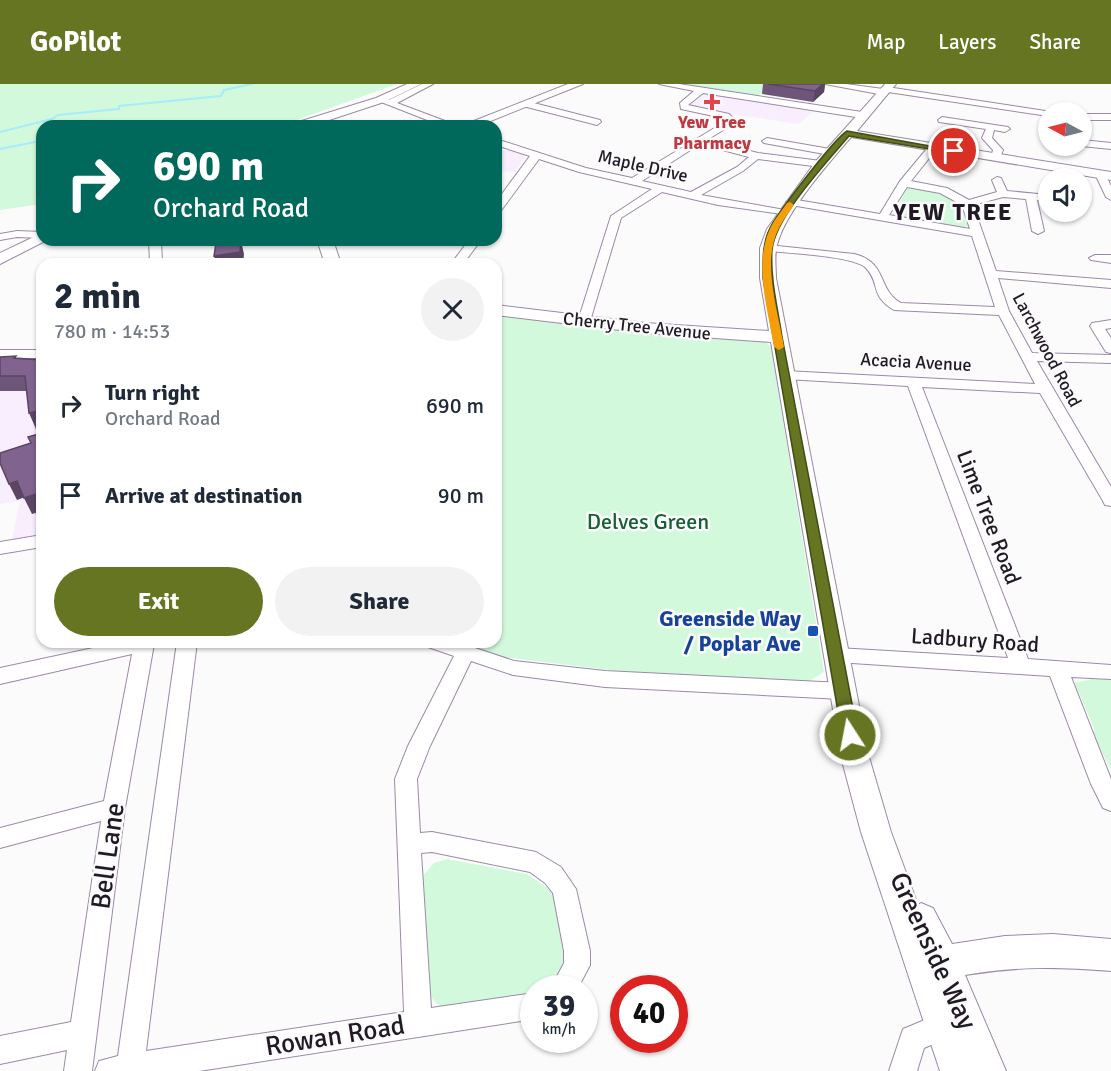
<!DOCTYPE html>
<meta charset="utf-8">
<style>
body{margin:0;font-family:Signika,sans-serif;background:#f2f2f3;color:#1f2937;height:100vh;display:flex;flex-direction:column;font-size:22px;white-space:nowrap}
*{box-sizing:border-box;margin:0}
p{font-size:20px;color:#747a83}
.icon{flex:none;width:33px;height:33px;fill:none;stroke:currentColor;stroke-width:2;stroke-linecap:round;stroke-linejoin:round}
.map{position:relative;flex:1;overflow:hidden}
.side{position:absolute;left:36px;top:174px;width:466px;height:390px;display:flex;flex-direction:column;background:#fff;border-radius:18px;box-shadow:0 2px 4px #0004}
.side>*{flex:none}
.top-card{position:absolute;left:36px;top:36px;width:466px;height:126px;border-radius:18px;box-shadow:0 2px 4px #0004;background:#00695c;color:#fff;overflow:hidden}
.needle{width:39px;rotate:277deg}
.controls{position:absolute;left:1038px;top:18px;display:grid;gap:12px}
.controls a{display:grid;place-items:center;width:54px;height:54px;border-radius:50%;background:#fff;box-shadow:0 2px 4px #0004;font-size:30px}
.speed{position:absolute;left:520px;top:891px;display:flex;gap:12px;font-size:30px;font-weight:700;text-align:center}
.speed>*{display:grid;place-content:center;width:78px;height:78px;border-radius:50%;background:#fff;box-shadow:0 2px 4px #0004;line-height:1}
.speed small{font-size:15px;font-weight:400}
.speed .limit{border:9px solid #d22;background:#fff;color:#111}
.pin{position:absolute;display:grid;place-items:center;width:51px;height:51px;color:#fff;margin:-26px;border:3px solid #fff;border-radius:50%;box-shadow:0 2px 6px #0007}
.me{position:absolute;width:66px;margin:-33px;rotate:349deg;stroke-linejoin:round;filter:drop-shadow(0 0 4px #0008)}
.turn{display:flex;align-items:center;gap:21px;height:126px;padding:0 18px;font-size:27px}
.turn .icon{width:78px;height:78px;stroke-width:2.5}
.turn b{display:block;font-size:42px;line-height:51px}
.round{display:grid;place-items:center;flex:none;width:63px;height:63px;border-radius:32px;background:#f2f2f3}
.overview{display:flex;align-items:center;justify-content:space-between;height:102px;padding:0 18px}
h1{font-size:36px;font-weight:700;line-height:45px}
.button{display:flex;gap:12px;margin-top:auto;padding:12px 18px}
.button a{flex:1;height:69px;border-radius:36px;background:#667522;color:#fff;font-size:24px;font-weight:700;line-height:69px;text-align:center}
.button a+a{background:#f2f2f3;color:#1f2937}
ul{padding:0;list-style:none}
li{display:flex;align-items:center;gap:18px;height:90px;padding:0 18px}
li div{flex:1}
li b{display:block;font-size:22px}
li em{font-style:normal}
header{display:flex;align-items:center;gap:36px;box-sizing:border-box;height:84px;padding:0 30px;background:#667522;color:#fff}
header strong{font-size:28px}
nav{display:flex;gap:33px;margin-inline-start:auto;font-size:21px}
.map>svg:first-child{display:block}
</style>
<header>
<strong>GoPilot</strong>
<nav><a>Map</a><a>Layers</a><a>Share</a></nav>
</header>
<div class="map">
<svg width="1111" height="987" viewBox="0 0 1111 987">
<rect width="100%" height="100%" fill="#fbfbfb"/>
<g fill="#f8eefd">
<path d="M706,9L815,26L799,40L692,24L689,21Z"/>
<path d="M509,65L525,72L515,88L497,87V69Z"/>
<path d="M0,274H42V451L12,456L20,417L0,420Z"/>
</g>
<g fill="#d3f9dc">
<path d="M0,0H397L280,42H42V120L0,126Z"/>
<path d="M689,0H771L756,14L686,2Z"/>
<path d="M912,103L939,107L964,121L968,142L961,144L897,134L893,131L907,105Z"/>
<path d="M497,229L765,257L771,263L824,588L809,597L617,587L503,573L458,558H496Z"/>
<path d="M1092,595L1111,596V686C1105,673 1098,662 1092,648L1095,647L1079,609L1074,605V599Z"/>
<path d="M447,775L527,790L552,807C558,836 575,878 555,904H534V912L449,926C438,922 433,917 427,907L420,795L434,779Z"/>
</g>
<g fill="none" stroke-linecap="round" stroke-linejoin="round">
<g stroke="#a5edfb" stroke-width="2">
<path d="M0,48L52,35L58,31L119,25V22L221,12L224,6L252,0"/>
<path d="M0,65L35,58"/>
</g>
<g stroke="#9c89a5" stroke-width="2">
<g id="street">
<path d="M422,0H433L397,19L445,37L459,39L460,42L440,41L376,16L380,13L389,16Z"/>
<path d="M659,0H679L862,28L866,31L862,34L703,9L688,21L729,30L734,35L733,40L707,56L758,69L821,77L826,80L821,83L758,75L743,87L701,111L785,126L789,127V131L718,121L662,108L621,134L590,237L584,241L579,240L578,237L611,132L652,105L579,88L539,75L500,128L496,129V118L530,72L496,61V55L586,84L632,94L726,37L723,34L681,25L680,19L694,7ZM700,60L749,73L737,83L691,108L642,97Z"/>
<path d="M825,0H846L883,5L887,3L1052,28H1048V32L888,8L884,11Z"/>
<path d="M526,17L600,36L601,38L597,41L523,22L522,20Z"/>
<rect x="1082" y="30" width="29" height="6"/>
<path d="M942,33L1008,43L1010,45L1005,48L994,46L992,54L1003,66L999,76L991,74L993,66L982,54L986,45L939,38L938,36Z"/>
<path d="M767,54L830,65L835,68L830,71L764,59L762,57Z"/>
<path d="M1082,56L1111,59V65L1081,62Z"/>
<path d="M933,60L938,63L911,97L947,104L969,116L997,108L992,96L997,93L1001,94L1007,107L1048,111V117L1037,116L1044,147L1038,150L1032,147L1026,115L1003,113L973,121L996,187L1111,196V204L998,194L1009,227L1032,269L1111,271V279L1037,277L1111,403V422L1105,421L1103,417L1040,309L922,303L1028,575L1111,581V595L1071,593L1111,695V727L1103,724L1091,700L1050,592L837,578L830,576L827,571L830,566L837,564L1008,574L908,302L785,295L778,291L785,287L1035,300L999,231L894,226C869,211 881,200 866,184C854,172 788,169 768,167L762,164L768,161L854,170C888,178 877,206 901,219L995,223L972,152L791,121L786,118L791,115L880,130L900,97L930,61ZM907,103L940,109L962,121L970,145L889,131Z"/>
<path d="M1100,87L1104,88L1111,102V116L1106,113L1095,90Z"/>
<path d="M17,147L42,148V154L17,153L0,156V150Z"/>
<path d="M149,156H161L162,180H150Z"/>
<path d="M469,156H481L463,180H451Z"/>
<path d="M1095,171H1111V179L1091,176L1089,174Z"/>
<path d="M1111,236V244L1105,245L1111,254V269L1106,268L1090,242L1092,239Z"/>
<rect x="0" y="266" width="42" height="8"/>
<path d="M42,451V463L0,470V458Z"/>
<path d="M121,558H154V560L125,724L92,987H64L67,966L0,980V952L71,938L101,737L0,764V744L104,717L132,570L0,600V584Z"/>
<path d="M177,558H197L146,967L404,928L395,695L408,662L454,572L428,563L425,558H457L514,577L605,587L842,599L849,602L852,607L849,612L842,615L605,603L513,591L471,577L430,662L417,695L420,749L432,748L536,768L561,783L576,805L590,867V881L578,904H551L564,879V867L553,809L545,799L530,788L432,768L421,769L431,924L534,909V935L199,987H95L99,977L118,972Z"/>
<path d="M944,928L954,931L957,941L954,951L924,964L917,987H889L903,945Z"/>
</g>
</g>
<g stroke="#9c89a5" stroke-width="2">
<g id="secondary">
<path d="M407,0H421L384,18L311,42H293L295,39L376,14Z"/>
<path d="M568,0H583L478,42H461Z"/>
<path d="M885,0H896L857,47L1111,88V96L851,53C828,80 785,128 777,161C774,171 776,184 776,194L869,673L891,748L918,821L921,819L933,824L952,860L1005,852L1053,850L1111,855V887C1058,883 1018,882 965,891L1006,987H940L861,748L841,673L771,258L645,249L496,231V221L645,239L769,247L760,194V164L767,145L816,77Z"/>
<path d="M42,149V156H47L0,180V169Z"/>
<path d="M317,156H333L341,180H325Z"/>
</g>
</g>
<use href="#street" fill="#fff" fill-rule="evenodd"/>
<use href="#secondary" fill="#fff" fill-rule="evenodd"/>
</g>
<g fill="#6e557a">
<path d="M763,0H825L824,8L813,18L762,10Z"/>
<path d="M16,272V274L42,276V343L36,345L26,307H0V273Z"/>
</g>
<g fill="#5a4563">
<path d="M823,0H825L824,8L813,18L815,7Z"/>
<path d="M241,157L244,170L243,180H216L214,172Z"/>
<path d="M42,326V343L36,345L29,329Z"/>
<path d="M17,397L25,413L17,416L9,400Z"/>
<path d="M42,408V427L32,430L24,414Z"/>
</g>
<g fill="#80638e" stroke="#5a4563" stroke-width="1.5">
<path d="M768,0H823L815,7Z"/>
<path d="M241,157L240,168L214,172L216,159Z"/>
<path d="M16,272L14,274L42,276V326L29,329L25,292H0V273Z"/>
<path d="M42,349V408L24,414L17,397L9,400L0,379V369L31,359L28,353Z"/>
</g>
<path fill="#667522" stroke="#424c16" stroke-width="1.5" d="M847,47L957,67L954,69L849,52C827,78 775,133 772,166C770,195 778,225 782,253L858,651L856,656L850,658L845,656L842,651L763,194C763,177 762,160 770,144C778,128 834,55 847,47Z"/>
<path fill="#f59e0b" d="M790,118L794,121C789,128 783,136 779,144C761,178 778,227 784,263L779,266L774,263C768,226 754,182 769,147C773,137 781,128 787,119Z"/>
<path fill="#e0444e" stroke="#fbfbfb" stroke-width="2" d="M709 9h6v6h6v6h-6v6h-6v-6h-6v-6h6z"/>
<rect fill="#1a4fb4" stroke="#fbfbfb" stroke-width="2" x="807" y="541" width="12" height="12" rx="3"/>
<g text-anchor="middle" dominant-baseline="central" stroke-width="5" stroke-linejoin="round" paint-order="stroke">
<g font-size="18" font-weight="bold" fill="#be3a42" stroke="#fbfbfb">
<text x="712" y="38">Yew Tree<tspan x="712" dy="21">Pharmacy</tspan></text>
</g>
<g font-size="18" fill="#211924" stroke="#fbfbfb">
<text transform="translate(643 82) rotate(13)">Maple Drive</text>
<text transform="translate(637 242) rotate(6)">Cherry Tree Avenue</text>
<text transform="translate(1047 266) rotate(62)">Larchwood Road</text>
<text transform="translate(916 278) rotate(3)">Acacia Avenue</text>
</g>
<g font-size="22" fill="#211924" stroke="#fbfbfb">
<text transform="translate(989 433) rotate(69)">Lime Tree Road</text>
<text transform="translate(975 556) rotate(4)">Ladbury Road</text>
</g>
<g font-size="22" fill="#126033" stroke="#fbfbfb">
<text x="648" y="437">Delves Green</text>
</g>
<g font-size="22" font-weight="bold" fill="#164399" stroke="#fbfbfb" text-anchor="end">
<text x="801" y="534">Greenside Way<tspan x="801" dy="25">/ Poplar Ave</tspan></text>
</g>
<g font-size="24" font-weight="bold" letter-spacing="1.5" fill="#211924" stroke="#fbfbfb">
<text x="953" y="128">YEW TREE</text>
</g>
<g font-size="27" fill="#211924" stroke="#fbfbfb">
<text transform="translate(108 772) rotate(-82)">Bell Lane</text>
<text transform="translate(933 867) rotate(65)">Greenside Way</text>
<text transform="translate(335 952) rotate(-9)">Rowan Road</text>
</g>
</g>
</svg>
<div class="controls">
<a><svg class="needle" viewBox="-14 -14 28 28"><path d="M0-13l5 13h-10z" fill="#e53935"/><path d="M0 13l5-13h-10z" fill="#747a83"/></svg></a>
<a><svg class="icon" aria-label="sound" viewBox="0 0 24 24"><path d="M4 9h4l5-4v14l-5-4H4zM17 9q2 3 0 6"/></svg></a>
</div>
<div class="speed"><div>39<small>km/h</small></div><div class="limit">40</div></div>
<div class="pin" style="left:954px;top:67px;background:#d93025"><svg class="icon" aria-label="arrive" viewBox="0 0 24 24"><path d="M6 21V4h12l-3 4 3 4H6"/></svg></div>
<svg class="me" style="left:850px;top:651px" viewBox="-20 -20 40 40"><circle r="17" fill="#667522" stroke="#fff" stroke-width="3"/><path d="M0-11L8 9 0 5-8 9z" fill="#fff"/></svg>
<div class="top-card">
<div class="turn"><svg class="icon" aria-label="right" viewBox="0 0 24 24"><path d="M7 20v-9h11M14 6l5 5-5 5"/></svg><div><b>690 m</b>Orchard Road</div></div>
</div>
<section class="side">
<div class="overview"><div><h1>2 min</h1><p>780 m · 14:53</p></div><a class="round"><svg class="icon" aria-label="close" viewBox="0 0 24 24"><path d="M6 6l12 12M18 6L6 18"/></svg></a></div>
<ul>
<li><svg class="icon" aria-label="right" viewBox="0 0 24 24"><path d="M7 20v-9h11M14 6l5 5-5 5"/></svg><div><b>Turn right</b><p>Orchard Road</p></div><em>690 m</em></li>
<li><svg class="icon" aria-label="arrive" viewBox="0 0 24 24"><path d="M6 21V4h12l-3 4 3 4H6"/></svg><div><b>Arrive at destination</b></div><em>90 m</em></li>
</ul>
<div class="button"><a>Exit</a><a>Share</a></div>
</section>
</div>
